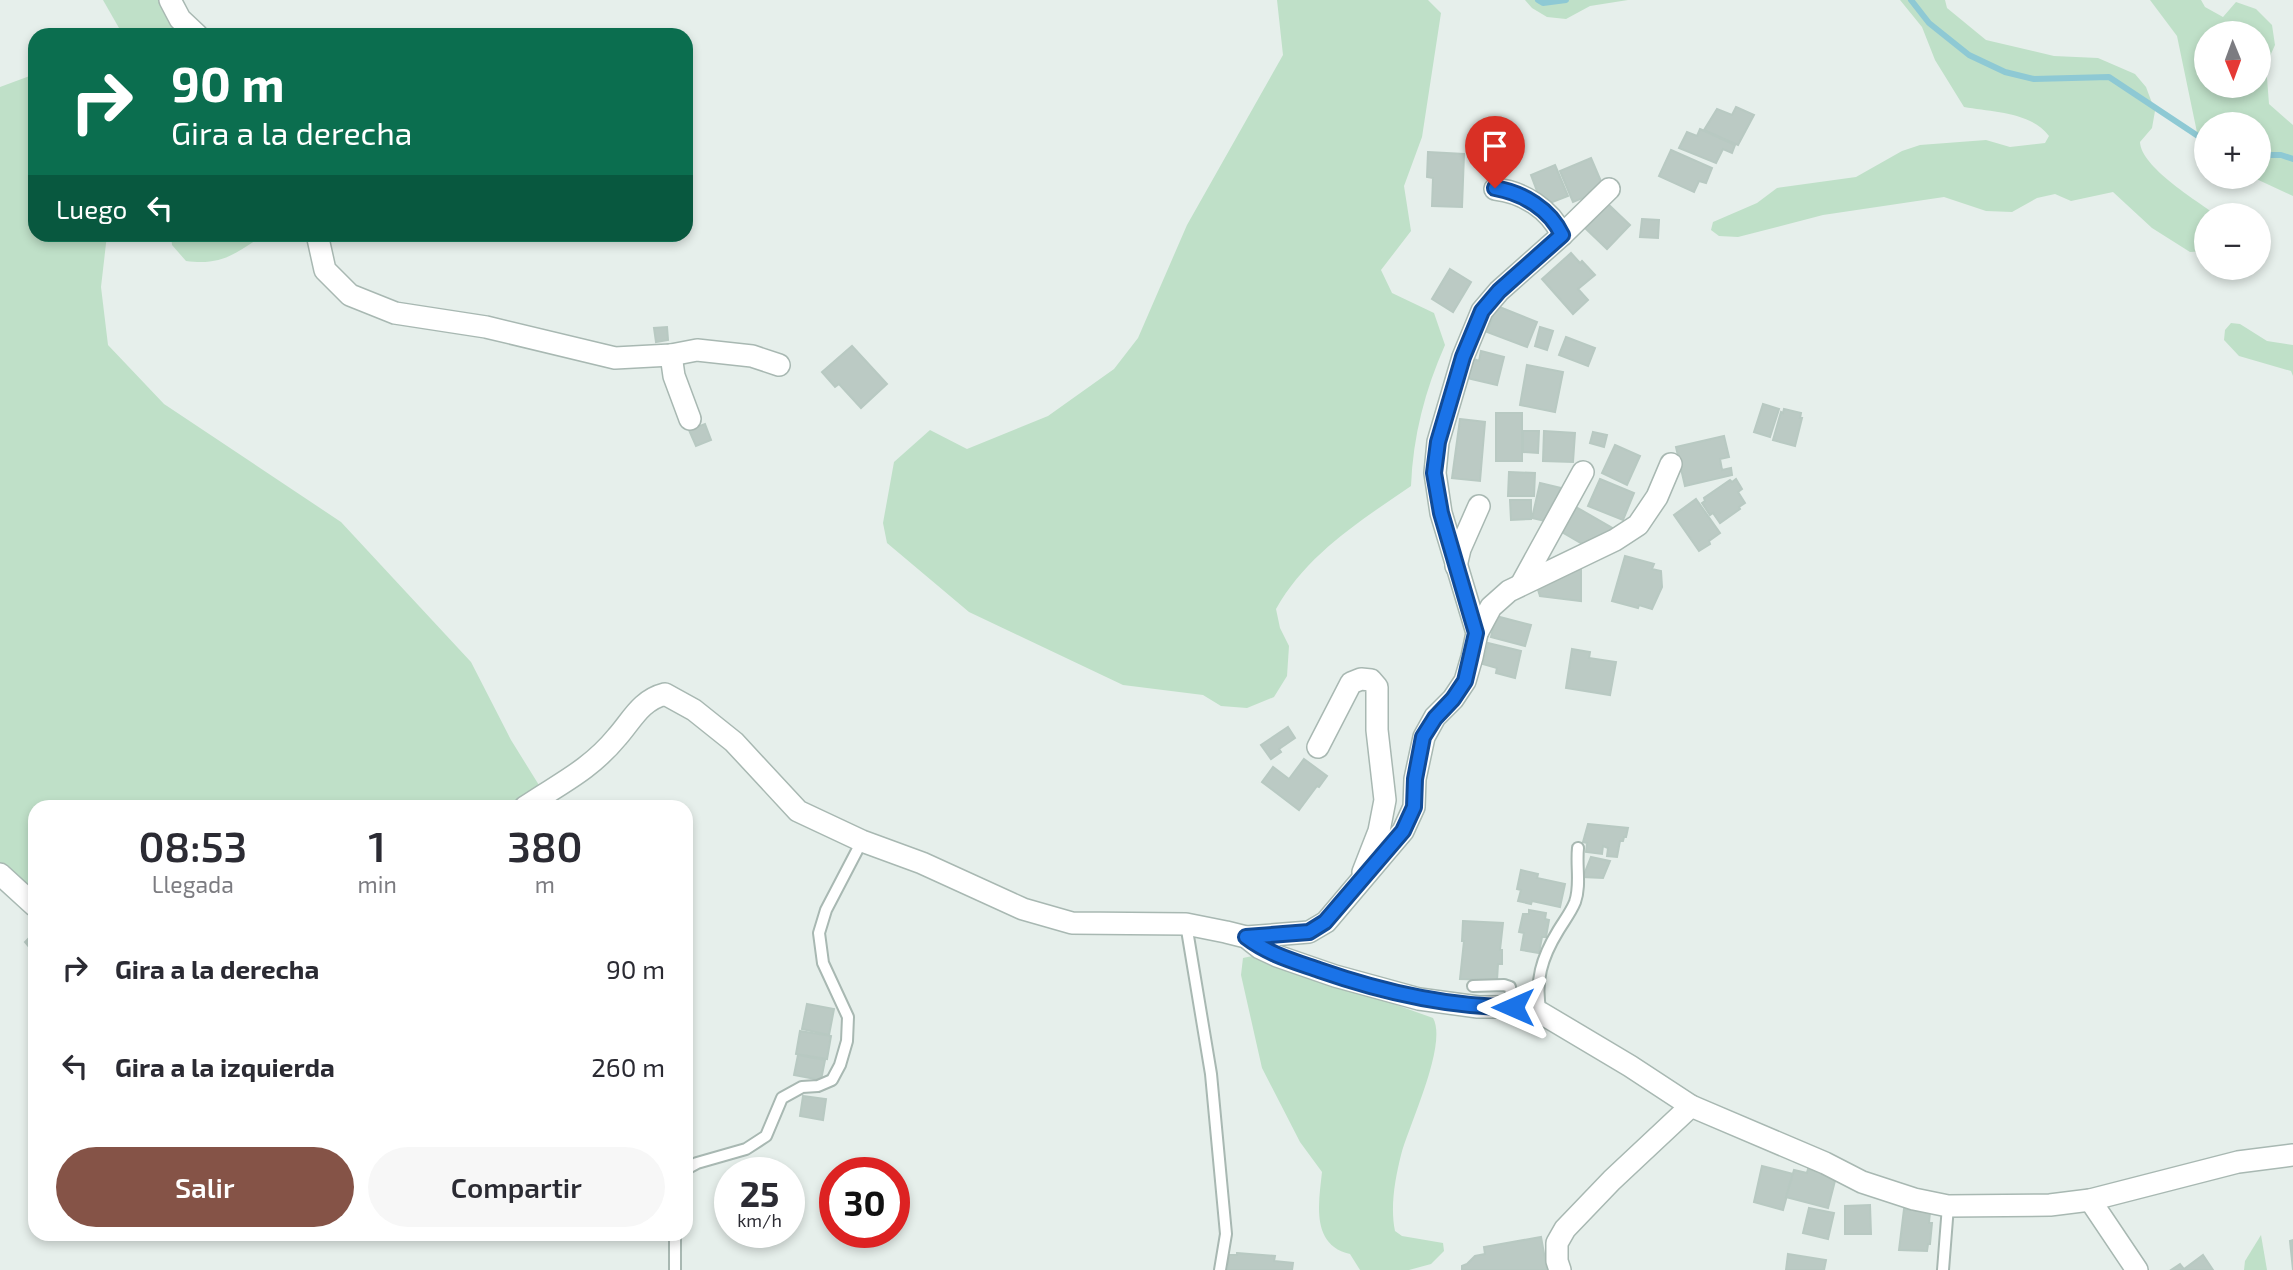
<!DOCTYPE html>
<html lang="es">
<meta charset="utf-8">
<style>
body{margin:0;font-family:"Exo 2",sans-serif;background:#f7f7f7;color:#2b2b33;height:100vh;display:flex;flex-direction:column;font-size:26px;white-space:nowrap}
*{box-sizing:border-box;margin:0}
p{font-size:23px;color:#7c7c81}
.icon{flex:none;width:38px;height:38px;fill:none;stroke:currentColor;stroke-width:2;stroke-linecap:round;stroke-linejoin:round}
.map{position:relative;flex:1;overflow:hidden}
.drawer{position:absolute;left:28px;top:800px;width:665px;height:441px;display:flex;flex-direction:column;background:#fff;border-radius:21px;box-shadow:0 4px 10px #0003}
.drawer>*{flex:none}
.top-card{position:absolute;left:28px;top:28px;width:665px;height:214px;border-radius:21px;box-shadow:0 4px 10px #0003;background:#0b6e4f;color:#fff;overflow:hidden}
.needle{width:46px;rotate:179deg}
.tools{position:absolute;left:2194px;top:21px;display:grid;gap:14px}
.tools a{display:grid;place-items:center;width:77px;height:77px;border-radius:50%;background:#fff;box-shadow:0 4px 10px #0003;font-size:35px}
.speed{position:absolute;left:714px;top:1157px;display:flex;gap:14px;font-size:35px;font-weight:700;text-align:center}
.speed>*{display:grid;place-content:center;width:91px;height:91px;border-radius:50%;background:#fff;box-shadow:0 4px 10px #0003;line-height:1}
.speed small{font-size:18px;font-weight:400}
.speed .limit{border:10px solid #d22;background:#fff;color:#111}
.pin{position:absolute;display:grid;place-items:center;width:60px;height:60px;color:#fff;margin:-72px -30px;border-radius:50% 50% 50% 0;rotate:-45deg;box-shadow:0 0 7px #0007}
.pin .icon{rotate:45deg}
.me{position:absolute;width:77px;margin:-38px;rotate:270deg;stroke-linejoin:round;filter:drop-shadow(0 0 5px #0008)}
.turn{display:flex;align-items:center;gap:24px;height:147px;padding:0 28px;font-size:32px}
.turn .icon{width:91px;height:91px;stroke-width:2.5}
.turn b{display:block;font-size:49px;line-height:60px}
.then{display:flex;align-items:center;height:66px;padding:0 28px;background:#0003;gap:14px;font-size:26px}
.eta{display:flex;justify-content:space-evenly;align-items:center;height:119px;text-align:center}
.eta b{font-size:42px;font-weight:600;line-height:49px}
.button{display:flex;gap:14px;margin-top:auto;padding:14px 28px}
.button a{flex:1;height:80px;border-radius:42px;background:#855347;color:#fff;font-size:28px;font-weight:600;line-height:80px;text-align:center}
.button a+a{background:#f7f7f7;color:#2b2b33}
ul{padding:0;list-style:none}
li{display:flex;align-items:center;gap:21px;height:98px;padding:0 28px}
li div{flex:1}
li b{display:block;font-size:26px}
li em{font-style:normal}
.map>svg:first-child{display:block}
</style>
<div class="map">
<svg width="2293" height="1270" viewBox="0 0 2293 1270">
<rect width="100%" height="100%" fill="#e6efeb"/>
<g fill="#bfe0c8" fill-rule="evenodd">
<path d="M103,0H172L202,35H123Z"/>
<path d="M1277,0H1428L1441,13L1422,137L1404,186L1411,231L1381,270L1392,293L1434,313L1445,345C1425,390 1413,436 1411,486C1360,521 1307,554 1276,609L1280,628L1289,646L1287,676L1274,697L1247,708L1221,706L1203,695L1123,685L969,612L887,543L883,523L894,462L930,430L967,449L1048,416L1114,369L1138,338L1187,225L1283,55Z"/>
<path d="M1525,0H1628L1590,6L1566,19L1547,17L1532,8Z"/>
<path d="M1900,0H1945L1947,8L1986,40L2054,56L2098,58L2135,74L2146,87L2155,111L2152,128L2140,142C2141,167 2196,200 2216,215H2207V251L2190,252L2152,228L2113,192L2071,201L2055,194L2037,198L2012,212L1986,211L1944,197L1823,215L1738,237L1719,236L1711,230L1713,222L1757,203L1777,188L1856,177L1902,151L1920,145L1986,140L2010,147L2045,143L2049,136C2031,112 1992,112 1964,107L1935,60L1922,27Z"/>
<path d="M2150,0H2201L2205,7L2223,17L2236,2L2256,9L2272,25L2275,45L2266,65L2269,104L2293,125V196L2252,177H2259V124H2207V149L2199,142L2177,36ZM2259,33V86H2207V33Z"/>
<path d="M35,74V234L107,235L101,287L108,345L164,404L341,522L471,662L511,740L542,790L519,807H35V896L0,867V87Z"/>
<path d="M171,235V234L264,235C236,253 222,266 186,261L172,245Z"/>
<path d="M2231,323L2240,324L2267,341L2293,345V376L2291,371L2239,356L2224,340L2225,330Z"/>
<path d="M1257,955L1433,1018C1448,1044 1409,1125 1401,1155C1395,1179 1390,1207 1395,1231L1402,1236L1443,1243L1444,1251L1431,1264L1409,1270H1360L1350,1254C1310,1245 1319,1201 1322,1172L1300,1142L1262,1068L1241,975L1243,958Z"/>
<path d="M2261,1235L2267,1270H2244L2245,1261Z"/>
</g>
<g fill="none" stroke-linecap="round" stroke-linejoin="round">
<g stroke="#8ec9d4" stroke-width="6">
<path d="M1538,0L1543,3L1566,0"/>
<path d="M1911,0L1929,23L1969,55L2005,72L2034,79L2109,77L2207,142"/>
<path d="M2259,155H2281L2293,159"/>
</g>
</g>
<g fill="#bbcac4" stroke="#b8c9c2" stroke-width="2">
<path d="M1736,107L1754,115L1738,145L1704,130L1717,109L1732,115Z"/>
<path d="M1700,129L1735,145L1732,153L1723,149L1716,163L1679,148L1687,132L1697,136Z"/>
<path d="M1671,150L1712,168L1706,183L1699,181L1694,192L1659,176Z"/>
<path d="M1428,152L1464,154L1462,207L1432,206L1433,178L1427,177Z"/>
<path d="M1591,158L1603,186L1589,192L1590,195L1573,202L1560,171Z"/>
<path d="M1555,165L1568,196L1550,203L1540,199L1531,175Z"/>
<path d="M1608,204L1630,225L1607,249L1585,228Z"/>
<path d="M1642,219L1659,220L1658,238L1640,237Z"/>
<path d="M1571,253L1580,263L1582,261L1595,275L1578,289L1588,300L1573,314L1542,279Z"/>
<path d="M1450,269L1471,282L1453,312L1432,299Z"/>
<path d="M1497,306L1537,322L1527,347L1487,332Z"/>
<path d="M667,327L668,340L656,342L654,328Z"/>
<path d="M1540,327L1553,331L1547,350L1535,346Z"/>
<path d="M1566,337L1595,348L1588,366L1559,355Z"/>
<path d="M852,346L887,384L861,408L839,384L835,387L822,372Z"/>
<path d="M1481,351L1504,357L1497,385L1467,378L1471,364L1474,359L1479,361Z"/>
<path d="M1527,365L1563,372L1555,412L1520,405Z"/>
<path d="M1763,404L1779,409L1770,437L1754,432Z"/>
<path d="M1784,409L1801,413L1800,418H1802L1795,446L1773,440L1781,412L1783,413Z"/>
<rect x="1496" y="413" width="26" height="48"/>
<path d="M1460,419L1485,422L1480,481L1452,478Z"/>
<path d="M705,424L711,440L696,446L689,430Z"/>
<path d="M1523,431H1539L1538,453L1523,452Z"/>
<path d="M1544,431L1575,433L1573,462L1543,461Z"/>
<path d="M1593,432L1607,435L1604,447L1590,443Z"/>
<path d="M1724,436L1729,457L1720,459L1722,470L1731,468L1732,475L1685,486L1676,447Z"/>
<path d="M1615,445L1640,456L1627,485L1602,473Z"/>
<path d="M1509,472L1535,473L1534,496H1508Z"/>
<path d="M1600,479L1634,493L1623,520L1588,506Z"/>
<path d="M1736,479L1742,489L1738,492L1745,503L1739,507L1740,509L1720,523L1713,513L1710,515L1702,503L1705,501L1704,498L1730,480L1732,482Z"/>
<path d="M1540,483L1561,488L1550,522L1532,518Z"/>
<path d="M1696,499L1720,533L1709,541L1710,544L1699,551L1674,515Z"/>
<path d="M1510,500H1531V519L1511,520Z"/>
<path d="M1576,507L1614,529L1599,542L1589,540L1586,546L1560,531Z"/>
<path d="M1625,556L1654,564L1652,569L1661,571L1662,587L1652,609L1639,605L1638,608L1612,601Z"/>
<path d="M1581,568V601L1540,596L1536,583L1570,569Z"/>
<path d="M1496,616L1531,625L1525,646L1491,637Z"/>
<path d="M1488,643L1521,651L1515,678L1496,673L1497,668L1483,664Z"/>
<path d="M1572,649L1590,652L1589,658L1616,662L1610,695L1566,688Z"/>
<path d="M1288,727L1295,738L1279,749L1281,752L1271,759L1261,745Z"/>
<path d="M1304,759L1327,776L1319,787L1317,786L1299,810L1262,782L1273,767L1289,779Z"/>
<path d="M1588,824L1628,828L1626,837H1624L1623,841H1620L1617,857L1607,856L1608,848L1603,846L1602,854L1586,852L1587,843L1583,842Z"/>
<path d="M1591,857L1610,861L1603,878L1583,877Z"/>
<path d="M1521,870L1538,874L1537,878L1565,884L1560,907L1532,901L1531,904L1518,901L1521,890L1517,889Z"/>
<path d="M1529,910L1546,913L1545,919L1549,920L1546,937H1542L1539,953L1521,950L1524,933L1519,932L1523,914H1529Z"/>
<path d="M1463,921L1503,923L1500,950H1502V964H1498L1497,980L1460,979L1464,941H1462Z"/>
<path d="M33,934L35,936V954L25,942Z"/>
<path d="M807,1004L834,1009L829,1035L802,1029Z"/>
<path d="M800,1031L831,1036L827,1059L796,1054Z"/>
<path d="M798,1055L825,1060L821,1080L794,1075Z"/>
<path d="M803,1096L826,1099L823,1120L800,1116Z"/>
<path d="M862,1164L868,1172H851Z"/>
<path d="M1762,1166L1793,1174L1783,1210L1754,1202Z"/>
<path d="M1808,1169L1836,1177L1828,1208L1786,1197L1794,1170L1807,1173Z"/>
<path d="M1870,1205L1871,1234H1845V1206Z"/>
<path d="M1809,1208L1834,1213L1828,1239L1803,1233Z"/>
<path d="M1904,1209L1930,1212L1929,1223H1932L1930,1244H1928L1927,1251L1899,1250Z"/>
<path d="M1541,1237L1547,1270H1462V1266L1467,1264L1475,1256L1485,1254L1484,1247Z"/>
<path d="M2293,1240V1270L2290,1241Z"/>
<path d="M1237,1253L1275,1256L1274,1261L1293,1263L1292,1270H1228L1229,1255H1237Z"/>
<path d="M1788,1254L1826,1260L1824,1270H1786Z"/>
<path d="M2203,1255L2213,1270H2171L2180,1264L2184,1269Z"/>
</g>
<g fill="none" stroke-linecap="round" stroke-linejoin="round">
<g stroke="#a8b8b2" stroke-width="14">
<g id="service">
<path d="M1186,924L1211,1074L1226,1234L1220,1270"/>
<path d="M1473,986L1504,985L1510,987L1513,1007"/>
<path d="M1541,1013C1534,982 1542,957 1558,931C1564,921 1571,912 1575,902C1581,885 1576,867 1578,848"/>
<path d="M686,1169L697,1163L746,1149L766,1136L782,1098L802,1087L818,1086L832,1080L840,1065L847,1041L848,1017L823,963L819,933L826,910L862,841"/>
<path d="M675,1270V1234"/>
<path d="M1943,1270L1948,1206"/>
</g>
</g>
<g stroke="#a8b8b2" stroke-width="24">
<g id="minor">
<path d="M170,0L180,19L197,35"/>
<path d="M1495,189C1523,192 1550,209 1562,235"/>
<path d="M317,234L325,270L350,295L395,313L486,327L615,358L671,355L697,350L752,356L779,365"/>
<path d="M671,355L674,376L690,419"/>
<path d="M1456,566L1460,549L1479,506"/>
<path d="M1522,583L1583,472"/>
<path d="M1477,633L1491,607L1509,591L1615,540L1638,525L1657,497L1671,464"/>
<path d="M1318,747L1351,683L1361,679L1371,680L1377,687V730L1385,800L1379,831L1363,872"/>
<path d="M525,807C559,784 590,770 617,737C632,720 641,700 665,694L694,710L734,742L798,811L862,841L922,863L1023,909L1072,923L1186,924L1226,932L1246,937L1260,948L1277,956L1335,976L1419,999L1478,1007H1513L1541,1013L1630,1066L1691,1106L1825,1163L1862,1182L1914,1199L1948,1206L2050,1205L2090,1200L2238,1162L2293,1155"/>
<path d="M0,874L35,906"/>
<path d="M1246,937L1309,932L1326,922L1403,831L1414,807L1415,779L1424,737L1435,717L1453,699L1465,681L1472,657L1477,633L1441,513L1435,473L1438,442L1463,357L1482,311L1499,291L1562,235L1609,189"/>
<path d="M2090,1200L2137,1270"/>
<path d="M1560,1270L1557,1261V1243L1565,1229L1612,1180L1691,1106"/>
</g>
</g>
<use href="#service" stroke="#fff" stroke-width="10"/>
<use href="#minor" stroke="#fff" stroke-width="21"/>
</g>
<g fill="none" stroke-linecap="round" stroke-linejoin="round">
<g stroke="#114b97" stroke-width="18">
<path id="route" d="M1495,188C1523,193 1550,209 1562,235L1499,291L1482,311L1463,357L1438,442L1434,473L1441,513L1476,633L1465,681L1453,699L1435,718L1423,737L1415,779L1414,807L1403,831L1325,922L1309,932L1246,937C1268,954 1293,961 1319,970C1382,992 1446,1007 1513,1007"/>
</g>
<use href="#route" stroke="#1a73e8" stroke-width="12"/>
</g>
</svg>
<div class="tools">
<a><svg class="needle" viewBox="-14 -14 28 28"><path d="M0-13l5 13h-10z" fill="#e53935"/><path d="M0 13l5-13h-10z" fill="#7c7c81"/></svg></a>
<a>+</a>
<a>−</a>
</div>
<div class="speed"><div>25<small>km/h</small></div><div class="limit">30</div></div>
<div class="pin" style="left:1495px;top:188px;background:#d93025"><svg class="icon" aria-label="arrive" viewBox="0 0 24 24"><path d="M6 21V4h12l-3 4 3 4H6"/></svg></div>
<svg class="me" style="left:1513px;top:1007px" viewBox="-20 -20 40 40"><path d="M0-17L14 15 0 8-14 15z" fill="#1a73e8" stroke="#fff" stroke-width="4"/></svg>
<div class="top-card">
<div class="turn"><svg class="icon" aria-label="right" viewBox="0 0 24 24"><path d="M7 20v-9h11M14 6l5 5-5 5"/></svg><div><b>90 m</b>Gira a la derecha</div></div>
<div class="then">Luego<svg class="icon" aria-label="left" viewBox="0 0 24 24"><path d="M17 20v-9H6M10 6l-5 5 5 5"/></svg></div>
</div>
<section class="drawer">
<div class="eta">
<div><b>08:53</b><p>Llegada</p></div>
<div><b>1</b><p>min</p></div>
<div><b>380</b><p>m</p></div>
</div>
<ul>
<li><svg class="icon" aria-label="right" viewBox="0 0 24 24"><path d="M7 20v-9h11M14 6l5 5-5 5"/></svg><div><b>Gira a la derecha</b></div><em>90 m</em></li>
<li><svg class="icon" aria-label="left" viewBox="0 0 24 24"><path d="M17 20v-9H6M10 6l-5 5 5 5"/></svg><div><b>Gira a la izquierda</b></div><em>260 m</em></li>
</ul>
<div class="button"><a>Salir</a><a>Compartir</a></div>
</section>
</div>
